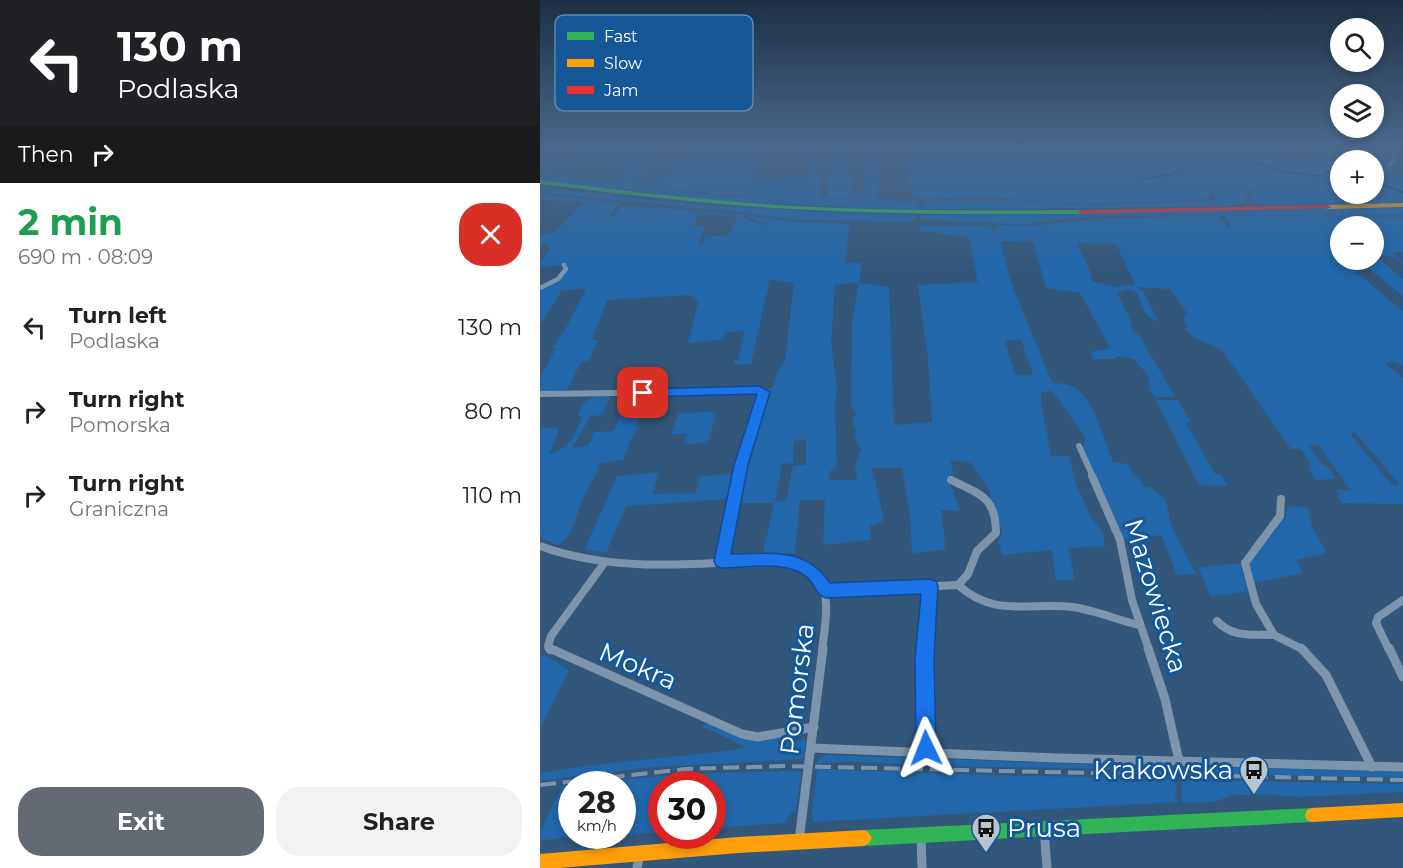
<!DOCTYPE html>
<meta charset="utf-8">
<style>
body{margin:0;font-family:Montserrat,sans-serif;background:#f2f2f2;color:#202124;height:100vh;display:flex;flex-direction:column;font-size:22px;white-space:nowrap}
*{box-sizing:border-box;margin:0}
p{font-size:20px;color:#757577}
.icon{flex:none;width:33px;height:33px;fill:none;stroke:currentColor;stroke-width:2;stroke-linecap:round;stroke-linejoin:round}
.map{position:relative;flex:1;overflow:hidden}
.panel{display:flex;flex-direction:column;background:#fff;width:540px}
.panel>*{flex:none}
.top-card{background:#202124;color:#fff;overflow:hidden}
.controls{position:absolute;left:790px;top:18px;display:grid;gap:12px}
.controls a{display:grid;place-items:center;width:54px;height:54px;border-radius:50%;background:#fff;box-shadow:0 3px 9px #0003;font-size:30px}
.speed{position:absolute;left:18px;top:771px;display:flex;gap:12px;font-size:30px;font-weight:700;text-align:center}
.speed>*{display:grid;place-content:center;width:78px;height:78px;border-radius:50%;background:#fff;box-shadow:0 3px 9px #0003;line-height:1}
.speed small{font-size:15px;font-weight:400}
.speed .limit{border:9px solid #d22;background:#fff;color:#111}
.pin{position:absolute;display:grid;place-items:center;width:51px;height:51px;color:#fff;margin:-26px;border-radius:12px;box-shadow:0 3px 9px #0006}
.me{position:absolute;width:66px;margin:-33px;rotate:358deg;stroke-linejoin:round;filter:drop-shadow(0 0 4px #0008)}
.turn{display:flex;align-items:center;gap:21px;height:126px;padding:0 18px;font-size:27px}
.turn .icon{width:78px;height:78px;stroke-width:2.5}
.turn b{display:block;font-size:42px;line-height:51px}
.then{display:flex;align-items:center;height:57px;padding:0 18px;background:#0003;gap:12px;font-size:22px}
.round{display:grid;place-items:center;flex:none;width:63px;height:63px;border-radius:24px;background:#f2f2f2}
.headline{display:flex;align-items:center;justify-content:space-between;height:102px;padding:0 18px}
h1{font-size:36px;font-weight:700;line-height:45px;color:#1e9e55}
.button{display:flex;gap:12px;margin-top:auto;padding:12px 18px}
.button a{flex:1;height:69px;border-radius:24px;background:#646a71;color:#fff;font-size:24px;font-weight:700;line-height:69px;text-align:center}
.button a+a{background:#f2f2f2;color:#202124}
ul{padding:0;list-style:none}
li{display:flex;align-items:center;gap:18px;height:84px;padding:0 18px}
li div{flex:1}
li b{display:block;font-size:22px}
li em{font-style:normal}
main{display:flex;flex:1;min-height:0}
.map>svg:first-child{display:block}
</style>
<main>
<section class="panel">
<div class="top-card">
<div class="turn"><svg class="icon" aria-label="left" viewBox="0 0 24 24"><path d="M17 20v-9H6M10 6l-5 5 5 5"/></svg><div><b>130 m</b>Podlaska</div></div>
<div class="then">Then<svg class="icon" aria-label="right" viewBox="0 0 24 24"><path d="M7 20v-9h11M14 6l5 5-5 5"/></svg></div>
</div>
<div class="headline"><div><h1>2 min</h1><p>690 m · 08:09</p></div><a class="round" style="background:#d93025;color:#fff"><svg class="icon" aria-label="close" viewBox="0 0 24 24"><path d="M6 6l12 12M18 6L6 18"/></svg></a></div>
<ul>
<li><svg class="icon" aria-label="left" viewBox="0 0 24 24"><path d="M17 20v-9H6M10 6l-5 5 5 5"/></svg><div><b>Turn left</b><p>Podlaska</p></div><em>130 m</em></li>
<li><svg class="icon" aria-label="right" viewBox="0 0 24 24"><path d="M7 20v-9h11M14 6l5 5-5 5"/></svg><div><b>Turn right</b><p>Pomorska</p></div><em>80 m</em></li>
<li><svg class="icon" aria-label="right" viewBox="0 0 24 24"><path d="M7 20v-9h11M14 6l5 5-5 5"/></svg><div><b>Turn right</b><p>Graniczna</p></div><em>110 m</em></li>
</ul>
<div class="button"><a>Exit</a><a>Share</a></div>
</section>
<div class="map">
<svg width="863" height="868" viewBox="0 0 863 868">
<rect width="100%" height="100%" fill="#33577a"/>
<g fill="#2167aa" fill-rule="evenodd">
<path d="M0,148H27L24,152L15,153L10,165L25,163L28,159L31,158L35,148H130L124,150L115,160L117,161L97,182L120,181L147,148H225L213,179L266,176L265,148H278L281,197L288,198L286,148H308L311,181L309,186L313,195H326C319,180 335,168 317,150L319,148H335L339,176L338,197L372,198L321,200L324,196H318L316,200H307L306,197L300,199L290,197L286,199L176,194L96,185V183L92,185L22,177L16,176L76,180L83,169H90L92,165L63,164L64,162L26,164L13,176L8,174L9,173H0V166L5,159L0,158L3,156H0Z"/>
<path d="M365,148H743L751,156L774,158L765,148H802L817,160H801V194H834V175L836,178L856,184L837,165C849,164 855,171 863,179V204L721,205L712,201L711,198L713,193L726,185L723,184L708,193L704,203L692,206L383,210L385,202L391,201H479L554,206L669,201L675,200L676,196L668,188L670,196L666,199L544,204L445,197L377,199L372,197Z"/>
<path d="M0,175L179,196L379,202L377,210L191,202L0,181Z"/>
<path d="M0,186C124,205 250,212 376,215L374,220L369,222L248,219L199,212L0,192Z"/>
<path d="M3,195L79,203L67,218H71L82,206L155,211L159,214L162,211L186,213V216L159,214L153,226H166L158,244H163L166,237L189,235L197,217L190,216L191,213L203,214L204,218L226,226L224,224L227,222L222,223L205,215L255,222L310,224L305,263H322L319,283L349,287L354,425L392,422L388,359L378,285L438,282L429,237L380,231L379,226H449L452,230L460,228L455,226L458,225L491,226L567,218L679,216L689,228L691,227L685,216L863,217V252L852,253L863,262V264L853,256H836L863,279V296L819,260H834V226H801V260L863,311V365L853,362L845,363L863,378V504L801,503L796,490H811L778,445L769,446L782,464L787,466L796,479L776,480L769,469L771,464L761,449H751L684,353C669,340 661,346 646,330L647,325L643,320L647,313L630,289L596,287L603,291L618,321C606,319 600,305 598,293L587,289L577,292C581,305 594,320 592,332L599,335L635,397H616L610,390L609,377L594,359L577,356L576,359H553L551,352L570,348L540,293L506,288L493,242L460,241L473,288L512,382C518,383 525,384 531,386C552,393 565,442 573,462L588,464L593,476H598L604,487H611L626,500L631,525L656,574L637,575L621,535L582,539L543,449C544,447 545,441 545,439C544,434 515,393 511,391C506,390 505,392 501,393V402L511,456H529L537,487L551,517L563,533L565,546L528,548L535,579L516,581L512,550L462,555L458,539L461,537L462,531L450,497L451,493L431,463L410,460L414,474L408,477L420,511L401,510L406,550L372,553L370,517L362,468H332L344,519L342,522L330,526L331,540L283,545L285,500H260L255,553L223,554L234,503H198L209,442L225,392L233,387L238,370L245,361L254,283L230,279L211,364L194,365V360H198L204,331L185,332L183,340L148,343L158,302L149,295L67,300L52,339L58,340L49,361L41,362L26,392L0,391V379L16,348H12L27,326L46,289L22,290L0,325V288C11,283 22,279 28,268L27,265L0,267V262L10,248L5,244L0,245V235L16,231L40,206L50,202L0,200ZM537,243L576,244L595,284L576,287L552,281C552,271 541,254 537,243ZM314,283L318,284L312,324L311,394V405L316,414L312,421L316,429L315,439L321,449L315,466L317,480H289L290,471L297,468L295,409L297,389L291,342L295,284ZM481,340L493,374L475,375L465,341ZM815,432L860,485H852L810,434ZM266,440V465L253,466L246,500L235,502L242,464L253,463L254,441Z"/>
<path d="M863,208V215L554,216L483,224L380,220L381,215Z"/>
<path d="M71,395L62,415L51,416L32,448L48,446L54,432L74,431L88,395H107L96,426H100L93,434L83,460L55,464L59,466C56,478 49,485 44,496C37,511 34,537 18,545L0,538V428L18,427V433L9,454C29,449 35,436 42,417L38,415C44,397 54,396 71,395Z"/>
<path d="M616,400H638L651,422L646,423L675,474H681L688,486L659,485Z"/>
<path d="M176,412L168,443L144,444L147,434H132L138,413Z"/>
<path d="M119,472L113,494L156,493L160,476L195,474L190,499L86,506L66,553L45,549L77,476Z"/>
<path d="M749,506L768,508L772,527L787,553L756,560L763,573L713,583L707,567L745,517Z"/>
<path d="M693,564H700L708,592L670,596L658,567Z"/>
<path d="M7,656L29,670L0,729V657Z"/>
<path d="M170,722L210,740L251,732L249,741L266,740L264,759L100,768L0,781V773C68,761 138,758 207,748L169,729L161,727Z"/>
<path d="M286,755L633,767H637L639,772L638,774C557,766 473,768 391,766C360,765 304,758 276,765L280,758Z"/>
<path d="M642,767L863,771V777L643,774L642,769H639Z"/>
<path d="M277,769L477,776L634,778L636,785L635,796L640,802L273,822L272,808Z"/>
<path d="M262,771L255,812H252L245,823L173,828L172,784H122L121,832L84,835L82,784H32V832L29,836L0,841V832L22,786C101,775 182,772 262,771Z"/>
<path d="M643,777L649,780L863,784V792L760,797L717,794L714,788H709L711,795H694L673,802L642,803L641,798Z"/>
</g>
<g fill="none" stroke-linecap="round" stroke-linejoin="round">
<g stroke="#114275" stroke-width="1.5">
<path d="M662,148L692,154L743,172L783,176L788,172L801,174"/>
<path d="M601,179L632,174L639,169L635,165L660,148"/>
<path d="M834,182L863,192"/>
</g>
<path stroke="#7d94ad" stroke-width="4" d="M848,148L856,158L849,165"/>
<path stroke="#7d94ad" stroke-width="4.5" d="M0,288L18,279L26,269L24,265"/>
<g stroke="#7d94ad" stroke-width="6">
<path d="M0,394L222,391L224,395L199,477"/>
<path d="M539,446L553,477"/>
</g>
<g stroke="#7d94ad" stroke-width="8">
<path d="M552,476L580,540L592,600L609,650"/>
<path d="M411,480C440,494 456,497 456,533L437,551L428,574L418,585"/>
<path d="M741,499L740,516L705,563L716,604L734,635L764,650"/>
<path d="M0,546C79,575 162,562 244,560C297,571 287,609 282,650"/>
<path d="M182,561L199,476"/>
<path d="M418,585C455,618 488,602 532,607C555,610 577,620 599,625"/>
<path d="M286,591L418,585"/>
<path d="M677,621C692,638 713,634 734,635"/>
<path d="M10,650L8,646L11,636L65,562"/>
<path d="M386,650L390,586"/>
<path d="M849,650L836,623L838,617L863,600"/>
</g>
<g stroke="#7d94ad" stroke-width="9">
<path d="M9,648L202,734L218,737L274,727"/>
<path d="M386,648V754"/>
<path d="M608,648L625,699L639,761"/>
<path d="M761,648L786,675L832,767"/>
<path d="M849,648L863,677"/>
<path d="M272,748L516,758L863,767"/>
<path d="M504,829L507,868"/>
<path d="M381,836L382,868"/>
<path d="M259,841L283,648"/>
<path d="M97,868L100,854"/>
</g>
<g fill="#30b455" fill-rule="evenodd">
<path d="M0,180C84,191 169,201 254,206C350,211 445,211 541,210L544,212L541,214C445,214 350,215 254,209C169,205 84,194 0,184Z"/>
<path d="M772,808L777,810L779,815L777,820L772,822L324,846L319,843L316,838L319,833L324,830Z"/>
</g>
<g fill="#ff9f0a" fill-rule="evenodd">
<path d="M863,203V207L788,209L785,207L788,205Z"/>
<path d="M863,803V817L772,822L767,820L765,815L767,810L772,808Z"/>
<path d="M324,830L329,833L332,838L329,843L324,846L198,853L19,868H0V854L198,837Z"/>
</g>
<path fill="#e5322d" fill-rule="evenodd" d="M788,205L791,207L790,208L541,214L538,212L541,210Z"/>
<path stroke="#7d93ab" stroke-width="4" stroke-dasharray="16 7" stroke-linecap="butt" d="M0,785L146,769L243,766L863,780"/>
</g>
<linearGradient id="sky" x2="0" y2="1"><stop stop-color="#1c3043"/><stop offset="0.55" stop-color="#4a698d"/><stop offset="1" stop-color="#4a698d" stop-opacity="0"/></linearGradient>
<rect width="863" height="269" fill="url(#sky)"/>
<path fill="#1a73e8" stroke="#114b97" stroke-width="1.5" d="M219,386L230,392L208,465L191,554C232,554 265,546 290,583L390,579L396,581L398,586L394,659L396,748L393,756L386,759L379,756L376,748L375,659L381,594L286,598C276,595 275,585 268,578C247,559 208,568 182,568L176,566L174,561L194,465L217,394L103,397L96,393L103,389Z"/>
<defs>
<g id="bus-pin" transform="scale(1.5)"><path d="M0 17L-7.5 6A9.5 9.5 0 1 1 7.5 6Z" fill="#b8c4d0" stroke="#165797"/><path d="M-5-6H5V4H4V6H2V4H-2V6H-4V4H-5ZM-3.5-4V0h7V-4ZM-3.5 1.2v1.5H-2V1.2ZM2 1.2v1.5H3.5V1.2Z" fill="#111"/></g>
</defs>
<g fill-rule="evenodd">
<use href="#bus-pin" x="714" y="770"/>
<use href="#bus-pin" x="446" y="828"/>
</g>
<g text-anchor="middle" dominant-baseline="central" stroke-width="6" stroke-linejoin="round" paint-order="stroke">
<g font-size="26" fill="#fff" stroke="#165797">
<text transform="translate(616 596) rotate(73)">Mazowiecka</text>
<text transform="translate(98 666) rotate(23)">Mokra</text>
<text transform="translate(257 689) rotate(-83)">Pomorska</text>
</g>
<g font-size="26" fill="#fff" stroke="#165797" text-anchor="end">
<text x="693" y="770">Krakowska</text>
<text x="467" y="828" text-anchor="start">Prusa</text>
</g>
</g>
<rect x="15" y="15" width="198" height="96" rx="9" fill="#165797" stroke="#5c89b6" stroke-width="1.5"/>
<rect x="27" y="32" width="27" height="8" fill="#30b455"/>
<rect x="27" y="59" width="27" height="8" fill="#ff9f0a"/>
<rect x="27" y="86" width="27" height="8" fill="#e5322d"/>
<g font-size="16" fill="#fff">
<text x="64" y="42">Fast</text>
<text x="64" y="69">Slow</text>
<text x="64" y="96">Jam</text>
</g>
</svg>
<div class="controls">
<a><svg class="icon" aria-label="search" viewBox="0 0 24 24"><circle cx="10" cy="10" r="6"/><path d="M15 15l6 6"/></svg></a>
<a><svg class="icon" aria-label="layers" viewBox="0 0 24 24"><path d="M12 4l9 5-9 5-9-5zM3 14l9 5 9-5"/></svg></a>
<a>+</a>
<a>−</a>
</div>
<div class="speed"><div>28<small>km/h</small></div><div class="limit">30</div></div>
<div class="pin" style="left:103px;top:393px;background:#d93025"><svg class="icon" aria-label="arrive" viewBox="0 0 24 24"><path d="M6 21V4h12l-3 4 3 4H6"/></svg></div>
<svg class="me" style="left:386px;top:748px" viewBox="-20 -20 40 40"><path d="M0-17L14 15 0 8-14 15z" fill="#1a73e8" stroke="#fff" stroke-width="4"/></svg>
</div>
</main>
